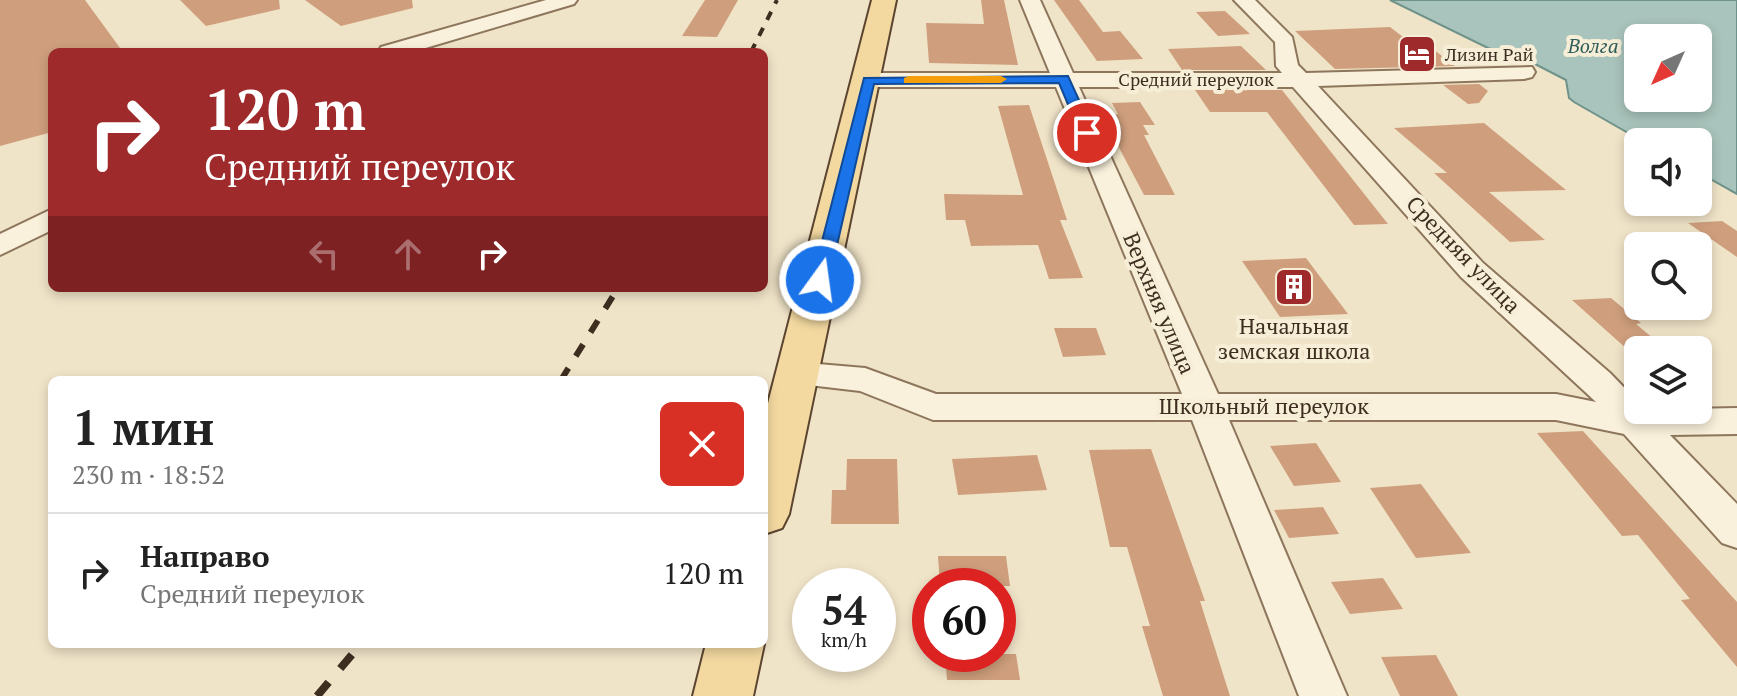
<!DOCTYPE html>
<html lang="ru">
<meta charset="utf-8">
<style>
body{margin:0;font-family:"PT Serif",serif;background:#f6f6f6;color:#222;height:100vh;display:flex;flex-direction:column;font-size:30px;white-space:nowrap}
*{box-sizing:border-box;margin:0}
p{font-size:26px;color:#767676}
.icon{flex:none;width:44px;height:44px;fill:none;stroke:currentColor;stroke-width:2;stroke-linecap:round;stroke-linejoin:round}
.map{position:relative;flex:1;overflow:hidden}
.details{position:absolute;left:48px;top:376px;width:720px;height:272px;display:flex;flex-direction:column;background:#fff;border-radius:12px;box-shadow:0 4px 12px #0003}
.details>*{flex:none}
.top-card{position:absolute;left:48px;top:48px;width:720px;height:244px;border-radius:12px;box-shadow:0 4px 12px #0003;background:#9e2a2b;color:#fff;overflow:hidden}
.needle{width:52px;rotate:225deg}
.controls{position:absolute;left:1624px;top:24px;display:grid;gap:16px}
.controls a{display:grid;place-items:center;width:88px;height:88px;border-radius:12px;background:#fff;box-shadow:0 4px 12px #0003;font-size:40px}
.speed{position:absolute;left:792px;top:568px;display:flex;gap:16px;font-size:40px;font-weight:700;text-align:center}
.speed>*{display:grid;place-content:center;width:104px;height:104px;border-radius:50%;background:#fff;box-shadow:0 4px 12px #0003;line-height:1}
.speed small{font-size:20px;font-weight:400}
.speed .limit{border:12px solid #d22;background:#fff;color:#111}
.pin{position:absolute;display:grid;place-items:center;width:68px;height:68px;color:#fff;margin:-34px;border:4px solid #fff;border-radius:50%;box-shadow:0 2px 8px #0007}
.me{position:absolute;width:88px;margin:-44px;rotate:14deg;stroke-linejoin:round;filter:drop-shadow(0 0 6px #0008)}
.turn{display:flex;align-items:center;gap:28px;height:168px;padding:0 24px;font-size:36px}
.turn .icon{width:104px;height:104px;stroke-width:2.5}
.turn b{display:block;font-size:56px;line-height:68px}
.lanes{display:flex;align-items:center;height:76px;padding:0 24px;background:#0003;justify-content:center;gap:40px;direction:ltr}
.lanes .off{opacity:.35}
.round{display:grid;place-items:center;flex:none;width:84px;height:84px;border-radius:12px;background:#f6f6f6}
.headline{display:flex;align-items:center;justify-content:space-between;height:136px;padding:0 24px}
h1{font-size:48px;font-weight:700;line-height:60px}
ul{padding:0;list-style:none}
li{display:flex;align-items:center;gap:24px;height:120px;padding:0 24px;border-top:2px solid #e0e0e0}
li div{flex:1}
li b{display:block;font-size:30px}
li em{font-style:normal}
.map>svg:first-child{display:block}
</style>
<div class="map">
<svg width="1737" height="696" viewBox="0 0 1737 696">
<rect width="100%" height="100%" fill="#f0e4c8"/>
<path fill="#a9c4bc" stroke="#6f938a" stroke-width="2" fill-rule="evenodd" d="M1390,0H1737V194L1698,172V142H1644L1574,102L1569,98L1566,80L1535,64L1488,48ZM1638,38H1698V98H1638Z"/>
<g fill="#cf9f7d">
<path d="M0,0H85L123,52H52V132L0,146Z"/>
<path d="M180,0H279L280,9L206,26Z"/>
<path d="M305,0H412L413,8L341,26Z"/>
<path d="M705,0H738L717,37L682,36Z"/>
<path d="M981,0H1004L1018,65L929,63L926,23L984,24Z"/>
<path d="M1054,0H1079L1103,32L1120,31L1143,59L1097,61Z"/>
<path d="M1225,11L1250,34L1218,36L1196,12Z"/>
<path d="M1390,27L1403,37L1416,36L1455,66L1335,69L1295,31Z"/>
<path d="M1241,46L1266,70H1182L1168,49Z"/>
<path d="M1479,84L1488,91L1479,103L1468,104L1443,85Z"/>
<path d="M1195,90H1282L1388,224L1354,225L1267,112H1210Z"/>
<path d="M1140,102L1155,125H1143L1149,135H1144L1175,195H1144L1106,123H1117L1113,115L1118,114L1112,103Z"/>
<path d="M1029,105L1067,220H1060L1083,278L1049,279L1038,245L971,246L965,220H946L944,194L1023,195L998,106Z"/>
<path d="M1484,123L1566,190L1489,192L1545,240L1510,242L1434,173H1447L1394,128Z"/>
<path d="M1722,221L1737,231V257L1688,223Z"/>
<path d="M1306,258L1348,314L1280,317L1242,261Z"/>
<path d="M1611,298L1641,323L1636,324L1667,350H1628L1572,300Z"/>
<path d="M1054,328H1096L1106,355L1063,357Z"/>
<path d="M1583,431L1737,602V667L1681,600L1690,599L1638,535L1622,536L1537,433Z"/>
<path d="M1316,443L1341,482L1294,486L1270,446Z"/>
<path d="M1151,449L1205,601H1200L1230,696H1163L1142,626H1150L1127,547H1110L1089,450Z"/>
<path d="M1037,455L1047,490L958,495L952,459Z"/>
<path d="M847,459H897L899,524H831L832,490H846Z"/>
<path d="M1421,484L1471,553L1416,558L1370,488Z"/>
<path d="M1323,507L1339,534L1289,538L1274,510Z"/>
<path d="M938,556H1006L1010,586H940Z"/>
<path d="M1383,578L1403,609L1350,614L1331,582Z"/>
<path d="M945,654H1016L1020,680H947Z"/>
<path d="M1436,655L1458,696H1400L1381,657Z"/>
</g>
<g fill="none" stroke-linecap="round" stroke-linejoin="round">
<g stroke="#8d765c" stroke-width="4">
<g id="minor">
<path d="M546,0H577L574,4L412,52H378L381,47Z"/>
<path d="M1020,0H1040L1073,73H1282L1276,66L1275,42L1234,0H1255L1292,37L1298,65L1306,73L1532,67L1535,72L1532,77L1524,79L1318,86L1483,263L1610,373L1638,402V410L1737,408V434L1670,435L1737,504V548L1722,543L1624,434L1556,420H1229L1347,696H1299L1192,420H933L860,391L783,382L777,374L783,366L795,362L865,368L936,394H1182L1056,87H868L857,80L868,73H1050ZM1079,87H1293L1461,277L1596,402L1556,394H1218Z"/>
<path d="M52,209V230L0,255V234Z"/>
</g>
</g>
<g stroke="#5b4430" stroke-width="4">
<g id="major">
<path d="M872,0H896L789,514L782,528L764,534V419Z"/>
<path d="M706,644H764L753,696H693Z"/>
</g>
</g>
<use href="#minor" fill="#faf1dc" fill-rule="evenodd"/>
<use href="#major" fill="#f3d9a0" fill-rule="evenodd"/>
<path stroke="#3d2e20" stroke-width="4" stroke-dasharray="9 9" stroke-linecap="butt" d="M751,52L777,0"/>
<path stroke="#3d2e20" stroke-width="6" stroke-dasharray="14 14" stroke-linecap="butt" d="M561,380L618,288"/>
<path stroke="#3d2e20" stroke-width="8" stroke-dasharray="18 18" stroke-linecap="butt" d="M317,696L361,644"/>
</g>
<path fill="#1a73e8" stroke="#114b97" stroke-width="2" d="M1068,76L1094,133L1092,136L1080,133L1059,83L874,84L829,280L826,283H814L812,280L864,78Z"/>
<path fill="#f59e0b" d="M909,76H1001L1007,79L1001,83H904V78Z"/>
<defs>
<g id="hotel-square" transform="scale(2)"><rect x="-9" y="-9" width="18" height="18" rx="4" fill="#9e2a2b" stroke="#f7eed8"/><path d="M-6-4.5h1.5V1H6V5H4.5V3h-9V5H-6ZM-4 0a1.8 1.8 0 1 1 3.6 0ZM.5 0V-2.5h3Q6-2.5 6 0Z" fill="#fff"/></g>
<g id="building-square" transform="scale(2)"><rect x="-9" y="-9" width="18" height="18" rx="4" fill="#9e2a2b" stroke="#f7eed8"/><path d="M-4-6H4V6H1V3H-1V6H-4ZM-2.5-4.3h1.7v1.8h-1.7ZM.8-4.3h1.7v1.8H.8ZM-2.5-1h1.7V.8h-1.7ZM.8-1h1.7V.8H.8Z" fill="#fff"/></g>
</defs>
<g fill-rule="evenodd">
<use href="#hotel-square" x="1417" y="54"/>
<use href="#building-square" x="1294" y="287"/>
</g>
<g text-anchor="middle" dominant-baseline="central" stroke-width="8" stroke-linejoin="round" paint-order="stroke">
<g font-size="18" fill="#3d2e20" stroke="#f7eed8" text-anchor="start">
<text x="1445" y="54">Лизин Рай</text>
</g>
<g font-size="18" fill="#3d2e20" stroke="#f7eed8">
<text x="1196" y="79">Средний переулок</text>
</g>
<g font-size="20" font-style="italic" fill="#2f5d5a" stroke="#f7eed8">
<text x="1593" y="45">Волга</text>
</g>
<g font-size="22" fill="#3d2e20" stroke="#f7eed8">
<text transform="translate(1464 254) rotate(46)">Средняя улица</text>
<text transform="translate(1160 303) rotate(67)">Верхняя улица</text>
<text x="1264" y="405">Школьный переулок</text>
</g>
<g font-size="22" fill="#3d2e20" stroke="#f7eed8">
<text x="1294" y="325">Начальная<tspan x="1294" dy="25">земская школа</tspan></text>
</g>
</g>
</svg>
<div class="controls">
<a><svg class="needle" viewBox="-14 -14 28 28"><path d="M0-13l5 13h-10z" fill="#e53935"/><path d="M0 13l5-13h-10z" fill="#767676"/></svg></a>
<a><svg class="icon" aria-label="sound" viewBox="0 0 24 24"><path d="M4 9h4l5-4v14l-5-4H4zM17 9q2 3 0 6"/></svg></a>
<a><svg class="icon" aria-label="search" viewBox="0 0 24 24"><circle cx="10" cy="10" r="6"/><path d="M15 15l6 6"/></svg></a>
<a><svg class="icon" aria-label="layers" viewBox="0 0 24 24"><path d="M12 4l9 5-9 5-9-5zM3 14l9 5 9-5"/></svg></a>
</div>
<div class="speed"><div>54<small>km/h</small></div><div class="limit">60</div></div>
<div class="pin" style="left:1087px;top:133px;background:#d93025"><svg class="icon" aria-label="arrive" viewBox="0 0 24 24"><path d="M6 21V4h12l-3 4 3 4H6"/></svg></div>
<svg class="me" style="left:820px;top:280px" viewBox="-20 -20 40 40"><circle r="17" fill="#1a73e8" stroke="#fff" stroke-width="3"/><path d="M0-11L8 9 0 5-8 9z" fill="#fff"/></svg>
<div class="top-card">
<div class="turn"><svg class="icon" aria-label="right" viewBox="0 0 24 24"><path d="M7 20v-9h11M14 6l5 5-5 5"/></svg><div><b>120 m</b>Средний переулок</div></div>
<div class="lanes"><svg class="icon off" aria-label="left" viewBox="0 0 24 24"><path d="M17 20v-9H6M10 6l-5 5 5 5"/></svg><svg class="icon off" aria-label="ahead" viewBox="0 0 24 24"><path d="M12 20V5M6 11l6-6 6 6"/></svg><svg class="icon" aria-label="right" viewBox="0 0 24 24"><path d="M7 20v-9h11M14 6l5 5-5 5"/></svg></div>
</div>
<section class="details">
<div class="headline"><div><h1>1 мин</h1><p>230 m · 18:52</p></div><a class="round" style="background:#d93025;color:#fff"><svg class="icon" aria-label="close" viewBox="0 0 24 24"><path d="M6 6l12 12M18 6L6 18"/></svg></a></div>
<ul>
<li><svg class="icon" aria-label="right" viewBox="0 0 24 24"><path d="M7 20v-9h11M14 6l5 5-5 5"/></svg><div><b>Направо</b><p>Средний переулок</p></div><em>120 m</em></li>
</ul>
</section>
</div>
